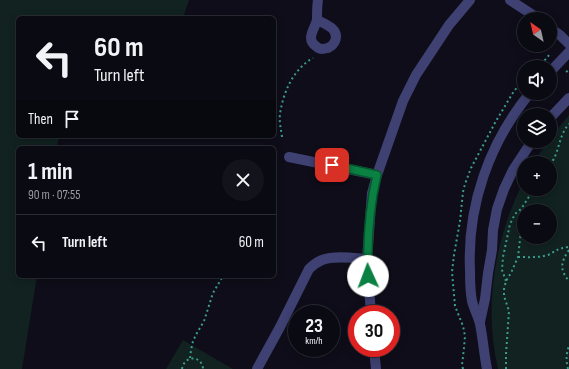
<!DOCTYPE html>
<meta charset="utf-8">
<style>
body{margin:0;font-family:"Sofia Sans Condensed",sans-serif;background:#13131c;color:#f1f3f6;height:100vh;display:flex;flex-direction:column;font-size:15px;white-space:nowrap}
*{box-sizing:border-box;margin:0}
p{font-size:13px;color:#999aa0}
.icon{flex:none;width:22px;height:22px;fill:none;stroke:currentColor;stroke-width:2;stroke-linecap:round;stroke-linejoin:round}
.map{position:relative;flex:1;overflow:hidden}
.drawer{position:absolute;left:16px;top:146px;width:260px;height:132px;display:flex;flex-direction:column;background:#0a0a13;border-radius:6px;box-shadow:0 2px 10px #0003,0 0 0 1px #2a2b33}
.drawer>*{flex:none}
.top-card{position:absolute;left:16px;top:16px;width:260px;height:122px;border-radius:6px;box-shadow:0 2px 10px #0003,0 0 0 1px #2a2b33;background:#0a0a13;color:#f1f3f6;overflow:hidden}
.needle{width:26px;rotate:326deg}
.fabs{position:absolute;left:517px;top:12px;display:grid;gap:8px}
.fabs a{display:grid;place-items:center;width:40px;height:40px;border-radius:50%;background:#0a0a13;box-shadow:0 2px 10px #0003,0 0 0 1px #2a2b33;font-size:20px}
.speed{position:absolute;left:288px;top:305px;display:flex;gap:8px;font-size:20px;font-weight:700;text-align:center}
.speed>*{display:grid;place-content:center;width:52px;height:52px;border-radius:50%;background:#0a0a13;box-shadow:0 2px 10px #0003,0 0 0 1px #2a2b33;line-height:1}
.speed small{font-size:10px;font-weight:400}
.speed .limit{border:6px solid #d22;background:#fff;color:#111}
.pin{position:absolute;display:grid;place-items:center;width:34px;height:34px;color:#fff;margin:-17px;border-radius:8px;box-shadow:0 2px 6px #0006}
.me{position:absolute;width:44px;margin:-22px;rotate:358deg;stroke-linejoin:round;filter:drop-shadow(0 0 3px #0008)}
.turn{display:flex;align-items:center;gap:14px;height:84px;padding:0 12px;font-size:18px}
.turn .icon{width:52px;height:52px;stroke-width:2.5}
.turn b{display:block;font-size:28px;line-height:34px}
.then{display:flex;align-items:center;height:38px;padding:0 12px;background:#0003;gap:8px;font-size:15px}
.round{display:grid;place-items:center;flex:none;width:42px;height:42px;border-radius:21px;background:#13131c}
.head{display:flex;align-items:center;justify-content:space-between;height:68px;padding:0 12px}
h1{font-size:24px;font-weight:700;line-height:30px}
ul{padding:0;list-style:none}
li{display:flex;align-items:center;gap:12px;height:56px;padding:0 12px;border-top:1px solid #2a2b33}
li div{flex:1}
li b{display:block;font-size:15px}
li em{font-style:normal}
.map>svg:first-child{display:block}
</style>
<div class="map">
<svg width="569" height="369" viewBox="0 0 569 369">
<rect width="100%" height="100%" fill="#0e0d19"/>
<g fill="#112220" fill-rule="evenodd">
<path d="M0,0H189L183,18H18V136H59L57,148H18V276H37L22,369H0Z"/>
<path d="M569,115V369H498C483,305 495,238 524,180V189H550V163H533L548,141H550V138ZM524,211H550V237H524Z"/>
<path d="M183,340L233,369H166Z"/>
</g>
<g fill="none" stroke-linecap="round" stroke-linejoin="round">
<g stroke="#3b9d8e" stroke-width="2" stroke-dasharray="2 3" stroke-linecap="butt">
<path d="M537,67L545,60L549,55"/>
<path d="M566,72L569,70"/>
<path d="M282,137C281,129 279,122 280,114C283,93 293,69 313,58"/>
<path d="M550,165C560,152 558,136 569,124"/>
<path d="M569,250C561,262 559,269 569,281"/>
<path d="M518,257C528,257 538,258 548,255C556,251 558,248 569,247"/>
<path d="M506,281L502,270L503,257L510,224L515,214L521,209L534,189"/>
<path d="M190,358L191,350L193,341L197,333L204,321L213,293L223,276"/>
<path d="M182,369C184,355 202,355 203,369"/>
<path d="M463,369L462,365L464,348L465,336L463,326L455,306L452,272L454,255L460,221L463,192L465,184L471,168L496,121L514,91L524,80"/>
<path d="M506,369V354L509,311L504,296V289L506,281L511,273L518,257L521,231V209"/>
<path d="M568,369C566,361 566,354 569,346"/>
</g>
<g stroke="#3e4172" stroke-width="10">
<path d="M510,0L539,19"/>
<path d="M317,20C325,24 340,29 335,41C334,44 332,46 328,48C324,49 320,50 317,47C304,39 316,28 317,19C317,13 317,6 318,0"/>
<path d="M550,28L560,35L569,44"/>
<path d="M550,72L569,52"/>
<path d="M550,118L569,98"/>
<path d="M289,157L377,175"/>
<path d="M371,314L367,259L372,193L377,175L403,101L416,75L449,25L470,0"/>
<path d="M480,322L485,299L488,273L492,250L493,230L497,209L504,189L513,170L532,141"/>
<path d="M374,348L376,369"/>
<path d="M257,369L280,327L309,269C313,265 317,262 322,260C334,255 354,258 367,259"/>
<path d="M487,369C484,354 483,339 480,324C478,316 474,309 472,301C470,291 470,280 470,270C467,206 489,143 530,93"/>
</g>
</g>
<g fill="none" stroke-linecap="round" stroke-linejoin="round">
<g stroke="#07532c" stroke-width="10">
<path id="route" d="M332,165L377,175C369,208 367,243 368,276"/>
</g>
<use href="#route" stroke="#0b8043" stroke-width="7"/>
</g>
</svg>
<div class="fabs">
<a><svg class="needle" viewBox="-14 -14 28 28"><path d="M0-13l5 13h-10z" fill="#e53935"/><path d="M0 13l5-13h-10z" fill="#999aa0"/></svg></a>
<a><svg class="icon" aria-label="sound" viewBox="0 0 24 24"><path d="M4 9h4l5-4v14l-5-4H4zM17 9q2 3 0 6"/></svg></a>
<a><svg class="icon" aria-label="layers" viewBox="0 0 24 24"><path d="M12 4l9 5-9 5-9-5zM3 14l9 5 9-5"/></svg></a>
<a>+</a>
<a>−</a>
</div>
<div class="speed"><div>23<small>km/h</small></div><div class="limit">30</div></div>
<div class="pin" style="left:332px;top:165px;background:#d93025"><svg class="icon" aria-label="arrive" viewBox="0 0 24 24"><path d="M6 21V4h12l-3 4 3 4H6"/></svg></div>
<svg class="me" style="left:368px;top:276px" viewBox="-20 -20 40 40"><circle r="19" fill="#fff"/><path d="M0-13L10 11 0 6-10 11z" fill="#0b8043"/></svg>
<div class="top-card">
<div class="turn"><svg class="icon" aria-label="left" viewBox="0 0 24 24"><path d="M17 20v-9H6M10 6l-5 5 5 5"/></svg><div><b>60 m</b>Turn left</div></div>
<div class="then">Then<svg class="icon" aria-label="arrive" viewBox="0 0 24 24"><path d="M6 21V4h12l-3 4 3 4H6"/></svg></div>
</div>
<section class="drawer">
<div class="head"><div><h1>1 min</h1><p>90 m · 07:55</p></div><a class="round"><svg class="icon" aria-label="close" viewBox="0 0 24 24"><path d="M6 6l12 12M18 6L6 18"/></svg></a></div>
<ul>
<li><svg class="icon" aria-label="left" viewBox="0 0 24 24"><path d="M17 20v-9H6M10 6l-5 5 5 5"/></svg><div><b>Turn left</b></div><em>60 m</em></li>
</ul>
</section>
</div>
